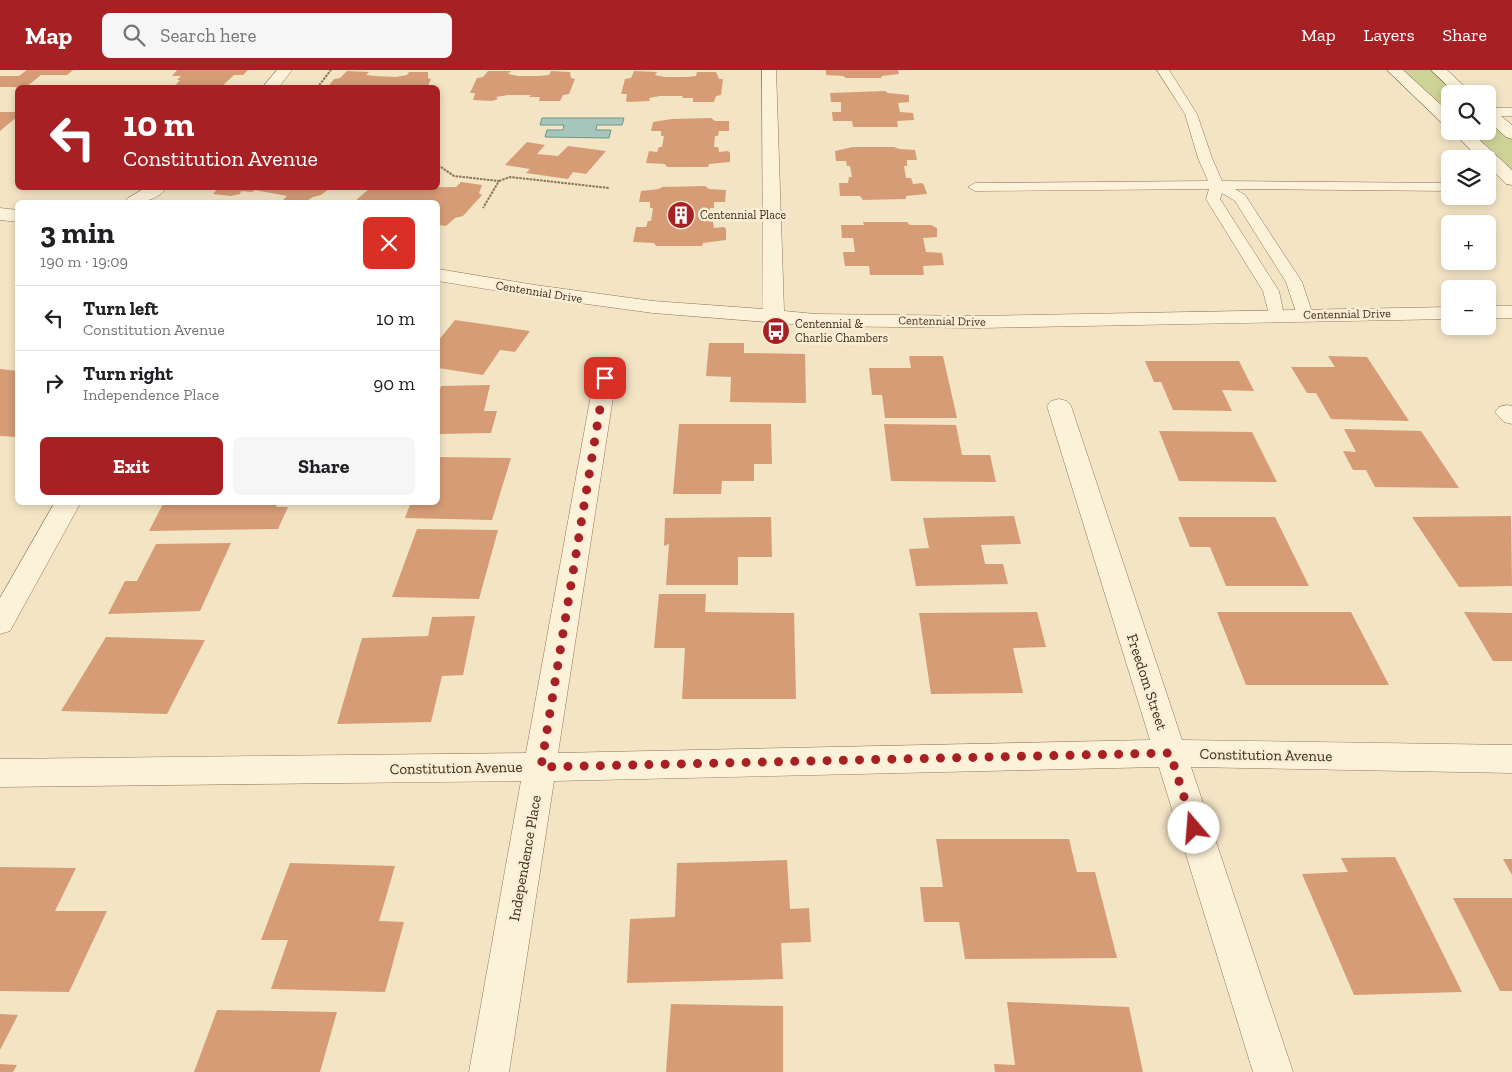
<!DOCTYPE html>
<meta charset="utf-8">
<style>
body{margin:0;font-family:"Zilla Slab",serif;background:#f6f6f6;color:#202124;height:100vh;display:flex;flex-direction:column;font-size:19px;white-space:nowrap}
*{box-sizing:border-box;margin:0}
p{font-size:16px;color:#757577}
.icon{flex:none;width:28px;height:28px;fill:none;stroke:currentColor;stroke-width:2;stroke-linecap:round;stroke-linejoin:round}
.map{position:relative;flex:1;overflow:hidden}
.drawer{position:absolute;left:15px;top:130px;width:425px;height:305px;display:flex;flex-direction:column;background:#fff;border-radius:8px;box-shadow:0 2px 8px #0003}
.drawer>*{flex:none}
.hud{position:absolute;left:15px;top:15px;width:425px;height:105px;border-radius:8px;box-shadow:0 2px 8px #0003;background:#a72024;color:#fff;overflow:hidden}
.fabs{position:absolute;left:1441px;top:15px;display:grid;gap:10px}
.fabs a{display:grid;place-items:center;width:55px;height:55px;border-radius:8px;background:#fff;box-shadow:0 2px 8px #0003;font-size:25px}
.pin{position:absolute;display:grid;place-items:center;width:42px;height:42px;color:#fff;margin:-21px;border-radius:10px;box-shadow:0 2px 8px #0006}
.me{position:absolute;width:55px;margin:-28px;rotate:342deg;stroke-linejoin:round;filter:drop-shadow(0 0 4px #0008)}
.turn{display:flex;align-items:center;gap:18px;height:105px;padding:0 25px;font-size:22px}
.turn .icon{width:65px;height:65px;stroke-width:2.5}
.turn b{display:block;font-size:35px;line-height:42px}
.round{display:grid;place-items:center;flex:none;width:52px;height:52px;border-radius:8px;background:#f6f6f6}
.head{display:flex;align-items:center;justify-content:space-between;height:85px;padding:0 25px}
h1{font-size:30px;font-weight:700;line-height:38px}
.action{display:flex;gap:10px;margin-top:auto;padding:10px 25px}
.action a{flex:1;height:58px;border-radius:8px;background:#a72024;color:#fff;font-size:20px;font-weight:700;line-height:58px;text-align:center}
.action a+a{background:#f6f6f6;color:#202124}
ul{padding:0;list-style:none}
li{display:flex;align-items:center;gap:15px;height:65px;padding:0 25px;border-top:1px solid #e0e0e0}
li div{flex:1}
li b{display:block;font-size:19px}
li em{font-style:normal}
header{display:flex;align-items:center;gap:30px;box-sizing:border-box;height:70px;padding:0 25px;background:#a72024;color:#fff}
header strong{font-size:24px}
nav{display:flex;gap:28px;margin-inline-start:auto;font-size:18px}
.search{width:350px;height:45px;background:#f6f6f6;display:flex;align-items:center;gap:12px;box-sizing:border-box;padding:0 18px;border-radius:8px;color:#757577;font-size:19px}
.map>svg:first-child{display:block}
</style>
<header>
<strong>Map</strong>
<div class="search"><svg class="icon" aria-label="search" viewBox="0 0 24 24"><circle cx="10" cy="10" r="6"/><path d="M15 15l6 6"/></svg>Search here</div>
<nav><a>Map</a><a>Layers</a><a>Share</a></nav>
</header>
<div class="map">
<svg width="1512" height="1002" viewBox="0 0 1512 1002">
<rect width="100%" height="100%" fill="#f3e4c4"/>
<g fill="#cdd396">
<path d="M1394,0H1438L1465,24H1450V52Z"/>
<path d="M1488,43L1512,64V110L1460,61H1488Z"/>
</g>
<path fill="#a6c6bc" stroke="#6c968a" d="M542,48H624L622,55H597L596,60H611L609,68L545,67L547,60H563L564,55H540Z"/>
<g fill="#d59c76">
<path d="M27,0H73L67,5H41L26,17H0V6H19Z"/>
<path d="M177,0H248L243,5H234L220,18H173L180,10H177L181,6H172Z"/>
<path d="M826,0H898L899,4L882,6L881,8H846L843,6L826,5Z"/>
<path d="M347,1L369,2L366,5L375,6L396,7L407,5L409,2H428V8L431,9L427,18H327L334,9L340,8Z"/>
<path d="M488,1H511L508,4L518,6H538L549,5L551,1L570,2L571,8L575,9L569,24L563,25L560,31H539L540,27H529L531,25H508L496,27L498,29L492,31L473,30L475,23H470L477,8L483,7Z"/>
<path d="M634,1L657,2L655,5L665,7H686L696,6L697,2H716L719,9H723L721,25L716,26L714,32H693V28H682L683,26H660L649,28L650,31L628,32L626,31L627,24H621L625,9L631,8Z"/>
<path d="M885,21L888,23L909,25V32L898,33L900,42L913,43L914,50L897,51L898,57H853L852,51H833L832,42H841V32H831L830,23Z"/>
<path d="M0,42H18V46L0,61Z"/>
<path d="M711,48L715,51H729V61H719L718,66H715L714,77H718L719,82L728,81L730,83V92L709,94L708,97H667L665,94L646,93L649,81L657,82L659,77H662L664,66H661V61H651L653,52L672,49Z"/>
<path d="M527,72L545,75L537,84L558,86L568,76L606,81L586,104L573,102L568,109L526,103L530,99L505,95Z"/>
<path d="M853,77H894L899,79L915,80L917,90H907V96H904L906,108H911L913,114L922,113L924,115L927,124L906,126V129L863,130L860,126H840L839,113H848L849,107H852L850,96H847L846,91H836L835,81Z"/>
<path d="M461,112L482,115L479,123L482,125L463,146L455,148L446,156L438,155V132H354L370,118L456,117Z"/>
<path d="M705,116L709,119L726,120L725,132H714V138H710L708,151L713,152L714,158L724,157L726,159V170L703,173L702,176H656L654,173L633,172L636,157H646L648,151H651L653,138H650V132H639L641,121L659,119L662,117Z"/>
<path d="M218,118H330L321,125L313,127L305,132H281L287,126L255,120L252,122L241,121L240,124L231,126L213,124Z"/>
<path d="M863,152H907L910,155H931L937,158V167L923,168L926,182L942,183L944,195L923,196L924,205H870L869,196H845L843,182H855L853,168H842L841,155H864Z"/>
<path d="M455,250L530,261L515,282L500,280L483,305L438,298V271Z"/>
<path d="M709,273H744V283L805,284L806,333L730,332L731,307L706,306Z"/>
<path d="M909,286H943L957,348H885L882,325H872L869,298H911Z"/>
<path d="M1328,286L1367,287L1409,351L1331,349L1316,323H1307L1291,297H1335Z"/>
<path d="M1145,291H1239L1254,321L1222,320L1232,341L1173,340L1161,312H1154Z"/>
<path d="M0,299L18,301V367L0,366Z"/>
<path d="M490,315L484,341H497L491,363L438,364V326L441,316Z"/>
<path d="M679,354H771L772,394H754V411H722L721,424H673Z"/>
<path d="M884,354L956,355L962,385H990L996,412L891,411Z"/>
<path d="M1344,359L1421,361L1459,418L1375,417L1366,400H1353L1343,381L1356,382Z"/>
<path d="M1159,361L1252,362L1277,412L1179,411Z"/>
<path d="M438,387L511,388L492,450L405,448L411,432H438Z"/>
<path d="M164,432H278L276,437H288L278,459L149,461Z"/>
<path d="M1014,446L1021,474L981,475L985,494H1003L1008,514L916,516L909,479L929,478L923,448Z"/>
<path d="M1511,446L1512,516L1459,517L1412,447Z"/>
<path d="M771,447L772,487H738V515H666L669,474L664,476L665,448Z"/>
<path d="M1178,447H1275L1309,516H1226L1210,477H1190Z"/>
<path d="M417,459L498,460L479,529L392,527Z"/>
<path d="M231,473L200,541L108,544L125,511H137L156,474Z"/>
<path d="M659,524H706L705,542L794,543L796,629H682L685,578H654Z"/>
<path d="M1037,542L1046,577L1013,578L1023,623L931,624L919,543Z"/>
<path d="M1217,542H1351L1389,615H1246Z"/>
<path d="M1464,542L1512,543V591H1493Z"/>
<path d="M475,546L463,605L442,606L431,652L337,654L362,568L428,566L432,547Z"/>
<path d="M106,567L205,570L167,644L61,641Z"/>
<path d="M936,769H1069L1077,802H1095L1117,888L965,889L959,852H924L920,817H943Z"/>
<path d="M1395,787L1462,922L1354,925L1302,804L1348,802L1341,788Z"/>
<path d="M1503,789H1512V805Z"/>
<path d="M787,790L790,839L809,838L811,872L781,873L783,909L627,913L630,849L675,847L677,793Z"/>
<path d="M290,793L395,796L379,851L404,852L385,922L271,919L288,870H261Z"/>
<path d="M0,797L76,798L55,841H107L69,922L0,921Z"/>
<path d="M1453,828H1512V921H1500Z"/>
<path d="M1007,932L1129,937L1143,1002H995L994,994L1015,995Z"/>
<path d="M671,934L783,936V1002H666Z"/>
<path d="M217,940L337,942L320,1002H194Z"/>
<path d="M0,944L18,945L0,980Z"/>
<path d="M0,994L17,995L13,1002H0Z"/>
</g>
<g fill="none" stroke-linecap="round" stroke-linejoin="round">
<g stroke="#907558" stroke-width="1">
<g id="service">
<path d="M1157,0H1169L1197,44L1212,88L1222,111L1450,113V121L1235,119L1245,125L1302,212L1313,245L1311,248H1299L1297,245L1286,212L1235,131L1222,123L1220,129L1279,221L1284,245L1282,248H1270L1263,221L1206,129L1209,119L975,121L968,117L975,113L1208,111L1198,88L1185,44Z"/>
<rect x="1488" y="38" width="24" height="8"/>
</g>
</g>
<g stroke="#907558" stroke-width="1">
<g id="minor">
<path d="M277,0H292L278,18H262Z"/>
<path d="M762,0H776L784,241L816,244L979,246L1450,237V249L979,258L816,256L653,243L535,227L438,211V199L535,215L653,231L763,239Z"/>
<path d="M145,118H166C156,132 141,132 125,132L128,128Z"/>
<path d="M0,138L18,140V152L0,150Z"/>
<rect x="1488" y="236" width="24" height="12"/>
<path d="M605,301L613,303L616,308L558,683L1150,670L1047,336L1051,331L1059,329L1067,331L1071,336L1182,670L1512,675V703L1191,697L1293,1002H1253L1159,697L554,711L509,1002H469L521,711L0,717V689L526,683L594,308L597,303Z"/>
<path d="M1507,335L1512,336V354L1504,352L1495,342L1499,337Z"/>
<path d="M55,432H81L10,561L0,564V528Z"/>
</g>
</g>
<g stroke="#72563b" stroke-width="1">
<g id="secondary">
<path d="M1387,0H1403L1450,43V57L1444,55Z"/>
<path d="M1431,0H1447L1473,24H1456Z"/>
<path d="M1488,38L1494,40L1512,55V69L1506,67L1488,51Z"/>
<path d="M1452,61H1470L1512,100V115L1506,114L1488,96V89H1480Z"/>
</g>
</g>
<g stroke="#907558" stroke-width="2" stroke-dasharray="2.5 1" stroke-linecap="butt">
<path d="M317,18L331,0"/>
<path d="M438,95L454,106L499,111L483,138"/>
<path d="M499,111L510,107L609,118"/>
</g>
<use href="#service" fill="#fcf1d9" fill-rule="evenodd"/>
<use href="#minor" fill="#fcf1d9" fill-rule="evenodd"/>
<use href="#secondary" fill="#fcf1d9" fill-rule="evenodd"/>
</g>
<g fill="none" stroke-linecap="round" stroke-linejoin="round">
<path stroke="#a72024" stroke-width="9" stroke-dasharray="0 16.2" d="M605,308L541,697L1170,683L1194,758"/>
</g>
<defs>
<g id="building-disc" transform="scale(1.4375)"><circle r="9.5" fill="#a72024" stroke="#f9eed5"/><path d="M-4-6H4V6H1V3H-1V6H-4ZM-2.5-4.3h1.7v1.8h-1.7ZM.8-4.3h1.7v1.8H.8ZM-2.5-1h1.7V.8h-1.7ZM.8-1h1.7V.8H.8Z" fill="#fff"/></g>
<g id="bus-disc" transform="scale(1.4375)"><circle r="9.5" fill="#a72024" stroke="#f9eed5"/><path d="M-5-6H5V4H4V6H2V4H-2V6H-4V4H-5ZM-3.5-4V0h7V-4ZM-3.5 1.2v1.5H-2V1.2ZM2 1.2v1.5H3.5V1.2Z" fill="#fff"/></g>
</defs>
<g fill-rule="evenodd">
<use href="#building-disc" x="681" y="145"/>
<use href="#bus-disc" x="776" y="261"/>
</g>
<g text-anchor="middle" dominant-baseline="central" stroke-width="5" stroke-linejoin="round" paint-order="stroke">
<g font-size="12" fill="#3f2d1d" stroke="#f9eed5" text-anchor="start">
<text x="700" y="145">Centennial Place</text>
<text x="795" y="254">Centennial &amp;<tspan x="795" dy="14">Charlie Chambers</tspan></text>
</g>
<g font-size="12" fill="#3f2d1d" stroke="#f9eed5">
<text transform="translate(539 222) rotate(9)">Centennial Drive</text>
<text transform="translate(1347 244) rotate(-1)">Centennial Drive</text>
<text transform="translate(942 251) rotate(1)">Centennial Drive</text>
</g>
<g font-size="15" fill="#3f2d1d" stroke="#f9eed5">
<text transform="translate(1147 612) rotate(72)">Freedom Street</text>
<text transform="translate(1266 685) rotate(1)">Constitution Avenue</text>
<text transform="translate(456 698) rotate(-1)">Constitution Avenue</text>
<text transform="translate(525 788) rotate(-80)">Independence Place</text>
</g>
</g>
</svg>
<div class="fabs">
<a><svg class="icon" aria-label="search" viewBox="0 0 24 24"><circle cx="10" cy="10" r="6"/><path d="M15 15l6 6"/></svg></a>
<a><svg class="icon" aria-label="layers" viewBox="0 0 24 24"><path d="M12 4l9 5-9 5-9-5zM3 14l9 5 9-5"/></svg></a>
<a>+</a>
<a>−</a>
</div>
<div class="pin" style="left:605px;top:308px;background:#d93025"><svg class="icon" aria-label="arrive" viewBox="0 0 24 24"><path d="M6 21V4h12l-3 4 3 4H6"/></svg></div>
<svg class="me" style="left:1194px;top:758px" viewBox="-20 -20 40 40"><circle r="19" fill="#fff"/><path d="M0-13L10 11 0 6-10 11z" fill="#a72024"/></svg>
<div class="hud">
<div class="turn"><svg class="icon" aria-label="left" viewBox="0 0 24 24"><path d="M17 20v-9H6M10 6l-5 5 5 5"/></svg><div><b>10 m</b>Constitution Avenue</div></div>
</div>
<section class="drawer">
<div class="head"><div><h1>3 min</h1><p>190 m · 19:09</p></div><a class="round" style="background:#d93025;color:#fff"><svg class="icon" aria-label="close" viewBox="0 0 24 24"><path d="M6 6l12 12M18 6L6 18"/></svg></a></div>
<ul>
<li><svg class="icon" aria-label="left" viewBox="0 0 24 24"><path d="M17 20v-9H6M10 6l-5 5 5 5"/></svg><div><b>Turn left</b><p>Constitution Avenue</p></div><em>10 m</em></li>
<li><svg class="icon" aria-label="right" viewBox="0 0 24 24"><path d="M7 20v-9h11M14 6l5 5-5 5"/></svg><div><b>Turn right</b><p>Independence Place</p></div><em>90 m</em></li>
</ul>
<div class="action"><a>Exit</a><a>Share</a></div>
</section>
</div>
